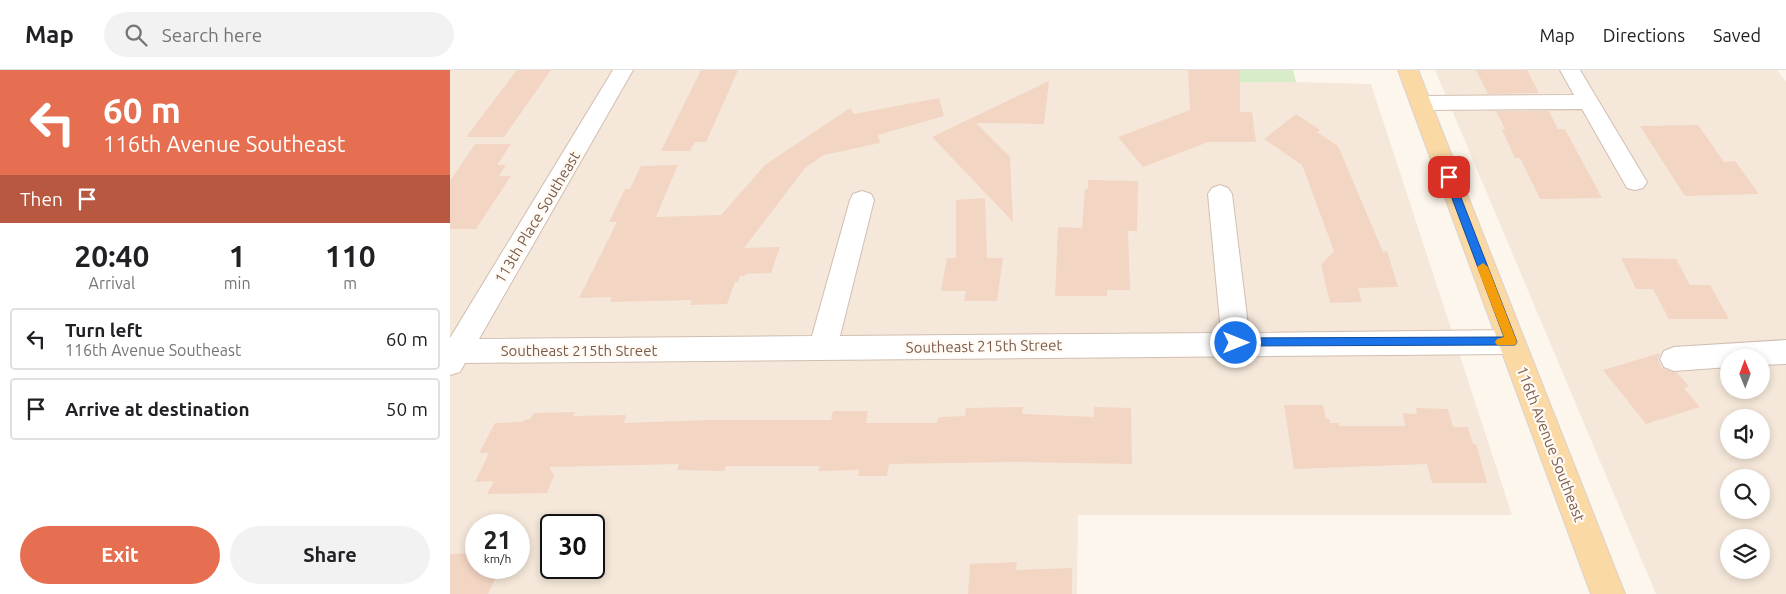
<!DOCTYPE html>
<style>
body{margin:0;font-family:Ubuntu,sans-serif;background:#f2f2f2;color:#202124;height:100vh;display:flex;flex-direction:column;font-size:19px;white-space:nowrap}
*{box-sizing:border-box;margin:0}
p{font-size:16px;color:#757577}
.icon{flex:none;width:28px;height:28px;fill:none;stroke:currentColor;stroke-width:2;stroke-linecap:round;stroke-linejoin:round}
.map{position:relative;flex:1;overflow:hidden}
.sheet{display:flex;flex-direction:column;background:#fff;width:450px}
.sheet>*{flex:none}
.guide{background:#e76f51;color:#fff;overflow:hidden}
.needle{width:32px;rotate:359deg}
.buttons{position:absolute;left:1270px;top:279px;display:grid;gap:10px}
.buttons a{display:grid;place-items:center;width:50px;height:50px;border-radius:50%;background:#fff;box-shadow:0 2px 8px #0003;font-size:25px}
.speed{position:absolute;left:15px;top:444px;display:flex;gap:10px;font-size:25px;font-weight:700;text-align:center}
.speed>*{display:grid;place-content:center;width:65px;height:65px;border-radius:50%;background:#fff;box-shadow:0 2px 8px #0003;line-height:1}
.speed small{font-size:12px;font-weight:400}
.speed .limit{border:2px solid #111;border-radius:8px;background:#fff;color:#111}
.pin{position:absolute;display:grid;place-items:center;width:42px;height:42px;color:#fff;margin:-21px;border-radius:10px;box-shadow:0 2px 8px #0006}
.me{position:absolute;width:55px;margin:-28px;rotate:90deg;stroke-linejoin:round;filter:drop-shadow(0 0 4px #0008)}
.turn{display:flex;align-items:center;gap:18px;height:105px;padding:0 20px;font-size:22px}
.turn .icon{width:65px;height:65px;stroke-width:2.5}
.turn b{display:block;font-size:35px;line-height:42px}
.then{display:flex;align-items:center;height:48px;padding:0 20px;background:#0003;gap:10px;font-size:19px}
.eta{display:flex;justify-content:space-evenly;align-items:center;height:85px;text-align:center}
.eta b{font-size:30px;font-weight:700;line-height:35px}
.button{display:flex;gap:10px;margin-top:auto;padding:10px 20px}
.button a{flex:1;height:58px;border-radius:30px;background:#e76f51;color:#fff;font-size:20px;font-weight:700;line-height:58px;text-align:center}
.button a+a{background:#f2f2f2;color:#202124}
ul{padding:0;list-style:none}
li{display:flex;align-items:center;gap:15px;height:62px;margin:0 10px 8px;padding:0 10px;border:2px solid #e0e0e0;border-radius:5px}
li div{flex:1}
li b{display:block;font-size:19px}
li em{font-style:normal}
header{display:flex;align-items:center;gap:30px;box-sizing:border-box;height:70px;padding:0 25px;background:#fff;border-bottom:1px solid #e0e0e0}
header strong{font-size:24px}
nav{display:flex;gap:28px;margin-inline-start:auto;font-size:18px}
.search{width:350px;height:45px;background:#f2f2f2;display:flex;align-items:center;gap:12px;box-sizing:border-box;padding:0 18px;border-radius:28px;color:#757577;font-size:19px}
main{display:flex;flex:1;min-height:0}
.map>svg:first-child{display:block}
</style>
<header>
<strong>Map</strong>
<div class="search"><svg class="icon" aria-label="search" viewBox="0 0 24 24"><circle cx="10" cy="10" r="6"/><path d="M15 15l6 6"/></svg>Search here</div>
<nav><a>Map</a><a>Directions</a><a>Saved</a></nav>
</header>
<main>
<section class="sheet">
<div class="guide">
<div class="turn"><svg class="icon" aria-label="left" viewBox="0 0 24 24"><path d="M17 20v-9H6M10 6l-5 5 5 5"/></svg><div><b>60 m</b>116th Avenue Southeast</div></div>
<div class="then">Then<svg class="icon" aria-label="arrive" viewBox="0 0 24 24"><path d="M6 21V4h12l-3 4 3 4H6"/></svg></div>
</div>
<div class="eta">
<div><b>20:40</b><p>Arrival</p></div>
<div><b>1</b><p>min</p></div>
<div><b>110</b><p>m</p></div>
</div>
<ul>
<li><svg class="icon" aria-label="left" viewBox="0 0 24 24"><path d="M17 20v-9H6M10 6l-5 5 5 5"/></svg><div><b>Turn left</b><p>116th Avenue Southeast</p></div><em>60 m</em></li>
<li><svg class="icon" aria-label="arrive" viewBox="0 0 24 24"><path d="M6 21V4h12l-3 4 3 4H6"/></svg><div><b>Arrive at destination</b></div><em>50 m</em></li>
</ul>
<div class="button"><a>Exit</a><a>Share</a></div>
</section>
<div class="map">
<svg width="1336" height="524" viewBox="0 0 1336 524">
<rect width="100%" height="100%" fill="#fdf6ec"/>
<g fill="#f5e8da" fill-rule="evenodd">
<path d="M0,0H750L751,13L846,12L921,14L1062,445H628L627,524H0ZM26,455H69V498H26ZM101,455H144V498H101Z"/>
<path d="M985,0H1327L1336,11V524H1206ZM1279,288H1311V320H1279ZM1279,348H1311V380H1279ZM1279,408H1311V440H1279ZM1279,468H1311V500H1279Z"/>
</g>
<path fill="#d8ecc9" d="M750,0H843L846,12L751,13Z"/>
<g fill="#f3d5c3">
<path d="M67,0H101L54,67H16Z"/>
<path d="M251,0H288L256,72H245L240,81H211Z"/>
<path d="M738,0H790V42H802L806,72H758L693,97L668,67L740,40Z"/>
<path d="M1026,0H1077L1089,23L1038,24Z"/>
<path d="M599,11L594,54L526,53L560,87L563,152L482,67Z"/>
<path d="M489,28L494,46L428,65L430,73L374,85L355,98L294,178L330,177L321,203L295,204V206H290L288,212H285L277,234L240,235L242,230L160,232L162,227L129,228L167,152H159L175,119H180L191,96L228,95L206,147L271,145L315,95L400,38L404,44Z"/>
<path d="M1046,41H1099L1108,59H1115L1152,128L1090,129L1070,88H1065L1052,60L1055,59Z"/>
<path d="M846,44L870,60L867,62L888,76L933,182L937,181L948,217L908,218L912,232L880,233L871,195L884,181L852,95L814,69Z"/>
<path d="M1248,55L1274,92L1285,91L1309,124L1235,126L1190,56Z"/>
<path d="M25,74H61L47,95H56L49,106H61L26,159H0V111Z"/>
<path d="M638,110L688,111L687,161H678L680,220H657V226H605L608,157L632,158L635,119H638Z"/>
<path d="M535,128L537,188H553L547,231H514L516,221H491L497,188H506V130Z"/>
<path d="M1171,188L1226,189L1240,215H1260L1279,249H1219L1203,219H1186Z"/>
<path d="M1210,283L1208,290L1212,298L1227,303L1239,316L1234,318L1250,337L1196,354L1153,300Z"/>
<path d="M834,335H873L876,349H879L880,353H889V356H955L953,343L967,344L966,338L998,339L1003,357H1018L1023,374H1026L1037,413H982L977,394L844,399Z"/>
<path d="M573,337L572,344L644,347V337L681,338L682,394L565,392L439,394L437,406H408L409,400L368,401L370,396H276L274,401L227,400L229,394L99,397L104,405L97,423L37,424L44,411L25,412L39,383H29L45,353L72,352L74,350L80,349L84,343L125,342L123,346L176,345L174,353L261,350H381L383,341H418L416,353H487L488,348L491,347L515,346L516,338Z"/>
<path d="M26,483V498H50L38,524H0V484Z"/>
<path d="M567,492L566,500L622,498V524H518L520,494Z"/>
</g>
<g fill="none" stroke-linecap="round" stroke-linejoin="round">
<g stroke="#d1beb0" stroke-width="2">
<g id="minor">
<path d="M163,0H183L29,269L362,266L400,130L403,124L412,121L421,124L424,130L390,266L771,263L758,124L762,118L770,115L778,118L782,124L799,263L1061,260L1071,264L1075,272L1071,280L1061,284L15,293L10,302L0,305V268Z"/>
<path d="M1110,0H1130L1197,112L1193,118L1185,120L1177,118L1132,39L971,40L963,38L960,33L963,28L971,26L1124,25Z"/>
<path d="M1336,270V294L1311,295V288H1279V297L1224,301L1214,297L1210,289L1214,281L1224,277Z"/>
</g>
</g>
<g stroke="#dad1cd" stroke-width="2">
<path id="major" d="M948,0H968L1175,524H1141Z"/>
</g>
<use href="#minor" fill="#fff" fill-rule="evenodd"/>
<use href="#major" fill="#fbd9a5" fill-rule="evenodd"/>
</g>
<path fill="#1a73e8" stroke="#114b97" d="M999,103L1003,107L1067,272L1065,275L782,276L780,273L782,270L786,268L1054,267L994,107Z"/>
<path fill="#f59e0b" d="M1033,193L1038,197L1067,272L1065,275H1047L1045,272L1047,269L1054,267L1027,197Z"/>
<g text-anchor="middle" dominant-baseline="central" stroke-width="4.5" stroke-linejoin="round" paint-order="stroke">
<g font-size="15" fill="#7a5c4d" stroke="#fffaf3">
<text transform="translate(87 147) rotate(-59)">113th Place Southeast</text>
<text transform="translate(534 276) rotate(-1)">Southeast 215th Street</text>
<text x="129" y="280">Southeast 215th Street</text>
<text transform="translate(1101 374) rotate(69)">116th Avenue Southeast</text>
</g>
</g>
</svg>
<div class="buttons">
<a><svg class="needle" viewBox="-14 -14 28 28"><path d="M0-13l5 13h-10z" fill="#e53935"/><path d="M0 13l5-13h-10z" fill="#757577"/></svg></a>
<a><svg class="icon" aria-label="sound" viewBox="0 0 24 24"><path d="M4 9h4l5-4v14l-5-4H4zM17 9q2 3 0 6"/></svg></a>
<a><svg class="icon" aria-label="search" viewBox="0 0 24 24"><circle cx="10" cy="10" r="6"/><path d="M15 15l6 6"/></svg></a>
<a><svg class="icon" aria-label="layers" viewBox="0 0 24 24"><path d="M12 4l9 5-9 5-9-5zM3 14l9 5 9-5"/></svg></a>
</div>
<div class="speed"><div>21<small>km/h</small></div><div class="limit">30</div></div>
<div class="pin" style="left:999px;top:107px;background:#d93025"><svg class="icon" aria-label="arrive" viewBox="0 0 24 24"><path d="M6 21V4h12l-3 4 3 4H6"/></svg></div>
<svg class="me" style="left:786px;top:273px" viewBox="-20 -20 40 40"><circle r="17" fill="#1a73e8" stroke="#fff" stroke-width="3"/><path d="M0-11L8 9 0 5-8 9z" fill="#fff"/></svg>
</div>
</main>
